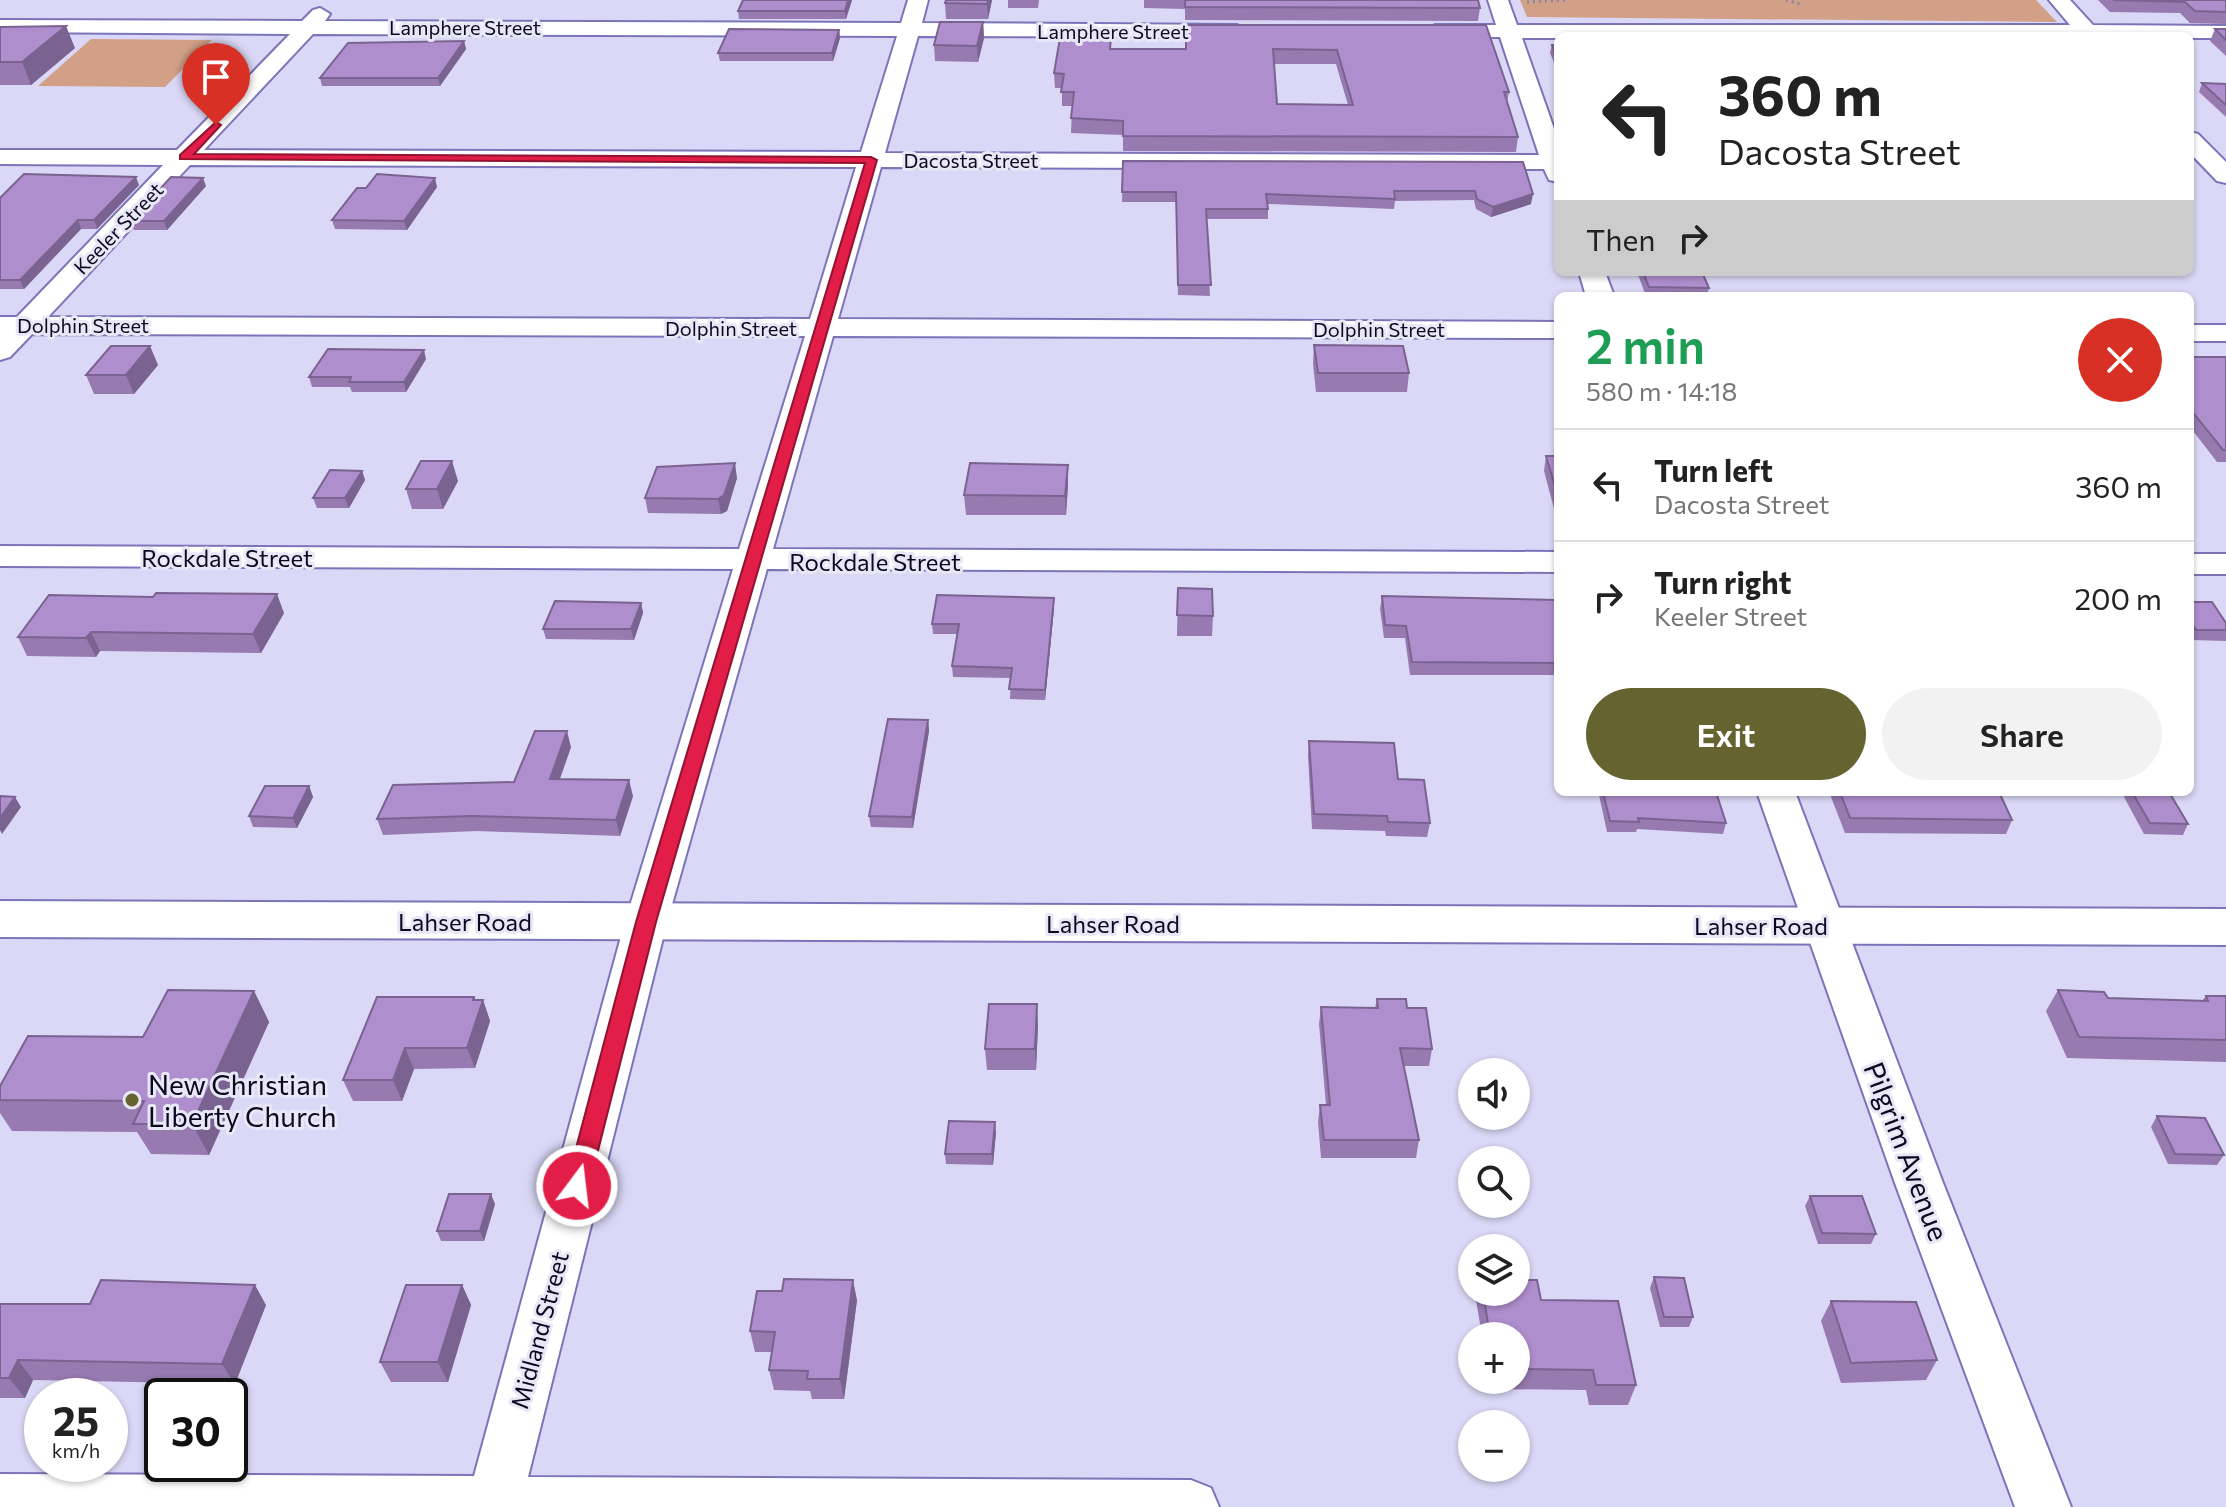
<!DOCTYPE html>
<meta charset="utf-8">
<style>
body{margin:0;font-family:Commissioner,sans-serif;background:#f2f2f2;color:#222;height:100vh;display:flex;flex-direction:column;font-size:30px;white-space:nowrap}
*{box-sizing:border-box;margin:0}
p{font-size:26px;color:#767676}
.icon{flex:none;width:44px;height:44px;fill:none;stroke:currentColor;stroke-width:2;stroke-linecap:round;stroke-linejoin:round}
.map{position:relative;flex:1;overflow:hidden}
.details{position:absolute;left:1554px;top:292px;width:640px;height:504px;display:flex;flex-direction:column;background:#fff;border-radius:12px;box-shadow:0 2px 6px #0004}
.details>*{flex:none}
.banner{position:absolute;left:1554px;top:32px;width:640px;height:244px;border-radius:12px;box-shadow:0 2px 6px #0004;background:#fff;color:#222;overflow:hidden}
.buttons{position:absolute;left:1458px;top:1058px;display:grid;gap:16px}
.buttons a{display:grid;place-items:center;width:72px;height:72px;border-radius:50%;background:#fff;box-shadow:0 2px 6px #0004;font-size:40px}
.speed{position:absolute;left:24px;top:1378px;display:flex;gap:16px;font-size:40px;font-weight:700;text-align:center}
.speed>*{display:grid;place-content:center;width:104px;height:104px;border-radius:50%;background:#fff;box-shadow:0 2px 6px #0004;line-height:1}
.speed small{font-size:20px;font-weight:400}
.speed .limit{border:4px solid #111;border-radius:12px;background:#fff;color:#111}
.pin{position:absolute;display:grid;place-items:center;width:68px;height:68px;color:#fff;margin:-82px -34px;border-radius:50% 50% 50% 0;rotate:-45deg;box-shadow:0 0 8px #0007}
.pin .icon{rotate:45deg}
.me{position:absolute;width:88px;margin:-44px;rotate:15deg;stroke-linejoin:round;filter:drop-shadow(0 0 6px #0008)}
.turn{display:flex;align-items:center;gap:28px;height:168px;padding:0 32px;font-size:36px}
.turn .icon{width:104px;height:104px;stroke-width:2.5}
.turn b{display:block;font-size:56px;line-height:68px}
.then{display:flex;align-items:center;height:76px;padding:0 32px;background:#0003;gap:16px;font-size:30px}
.round{display:grid;place-items:center;flex:none;width:84px;height:84px;border-radius:42px;background:#f2f2f2}
.overview{display:flex;align-items:center;justify-content:space-between;height:136px;padding:0 32px}
h1{font-size:48px;font-weight:600;line-height:60px;color:#1e9e55}
.action{display:flex;gap:16px;margin-top:auto;padding:16px 32px}
.action a{flex:1;height:92px;border-radius:48px;background:#656431;color:#fff;font-size:32px;font-weight:600;line-height:92px;text-align:center}
.action a+a{background:#f2f2f2;color:#222}
ul{padding:0;list-style:none}
li{display:flex;align-items:center;gap:24px;height:112px;padding:0 32px;border-top:2px solid #e0e0e0}
li div{flex:1}
li b{display:block;font-size:30px}
li em{font-style:normal}
.map>svg:first-child{display:block}
</style>
<div class="map">
<svg width="2226" height="1507" viewBox="0 0 2226 1507">
<rect width="100%" height="100%" fill="#dad8f6"/>
<g fill="#d2a087">
<path d="M1520,0H2036L2057,22L1527,17Z"/>
<path d="M91,39L212,40L165,87L38,86Z"/>
</g>
<g fill="none" stroke-linecap="round" stroke-linejoin="round">
<g stroke="#7c74b9" stroke-width="4">
<g id="street">
<path d="M908,0H928L922,23L1237,25L1248,31L1237,37L918,36L885,153L1539,155L1500,37H1435L1424,31L1435,25H1496L1488,0H1508L1517,25H2070L2049,0H2070L2093,25L2226,26V38H1522L1558,140V182L1549,180L1544,169L881,167L838,319L1558,322V338L833,336L773,549L1558,552V572L767,569L667,922L528,1477L1191,1480L1211,1488L1219,1507H0V1474L474,1476L625,922L733,569L0,566V546L739,549L805,336L32,334L10,357L0,360V317H17L163,165L0,164V150H177L290,34L0,32V20L302,21L313,10L320,8L330,14L325,21L901,23ZM313,34L897,36L861,152L204,150ZM190,165L856,167L810,319L48,317Z"/>
<path d="M2190,132L2198,134L2226,162V183L2217,181L2190,153Z"/>
<path d="M1579,272H1605L1614,296H1586Z"/>
<rect x="2190" y="325" width="36" height="16"/>
<rect x="2190" y="554" width="36" height="20"/>
<path d="M1757,792H1795L1943,1183L2071,1507H2015L1895,1183Z"/>
</g>
</g>
<g stroke="#7c74b9" stroke-width="4">
<path id="secondary" d="M0,901L2226,909V945L0,937Z"/>
</g>
<g stroke="#8885a1" stroke-width="3" stroke-dasharray="2 4" stroke-linecap="butt">
<path d="M1786,0L1803,5"/>
<path d="M1527,2L1566,0"/>
</g>
<use href="#street" fill="#fff" fill-rule="evenodd"/>
<use href="#secondary" fill="#fff" fill-rule="evenodd"/>
</g>
<g fill="#967ab0" fill-rule="evenodd">
<path d="M852,0L846,19H739L738,11Z"/>
<path d="M992,0L988,19H946L945,3Z"/>
<path d="M1008,0H1039L1038,8H1008Z"/>
<path d="M1144,0H1478L1480,8L1478,21L1185,20V9L1144,8Z"/>
<path d="M2098,0H2226V24L2190,23L2180,13L2110,12Z"/>
<path d="M983,22L984,38L978,62L935,61L934,45Z"/>
<path d="M1186,25H1486L1509,92L1507,102L1518,137L1516,152L1123,151V135L1071,133L1072,106H1062V88H1055L1054,73L1111,38V49H1185ZM1274,64H1336L1348,105L1277,104Z"/>
<path d="M0,27L75,48L31,85H0Z"/>
<path d="M2215,29H2226V56L2210,41Z"/>
<path d="M839,30L840,38L833,61H720L718,53Z"/>
<path d="M464,41L466,49L440,86H322L320,78Z"/>
<path d="M1552,45H1558V72L1550,53Z"/>
<path d="M2202,83L2226,84V117L2199,92Z"/>
<path d="M1123,161L1523,162L1531,204L1491,217L1476,209L1474,200L1395,201L1394,209L1268,204V219H1206L1210,296L1178,295L1176,202H1122Z"/>
<path d="M139,185L97,229H81L24,289H0V198Z"/>
<path d="M206,186L167,230H134L130,221Z"/>
<path d="M437,187L407,230L335,229L332,220Z"/>
<path d="M1637,272H1702L1709,288L1707,296H1646Z"/>
<path d="M1314,345L1409,373L1407,392H1316L1313,364Z"/>
<path d="M2190,357H2226V462H2217L2190,427Z"/>
<path d="M426,359L406,392H352L350,387H312L309,377Z"/>
<path d="M158,365L134,394H94L86,375Z"/>
<path d="M1546,456H1558V512H1555L1544,471Z"/>
<path d="M362,471L365,480L349,508H317L313,498Z"/>
<path d="M737,478L727,511L721,514L648,513L645,498Z"/>
<path d="M458,481L443,509H412L406,489Z"/>
<path d="M1068,485L1066,515H966L964,495Z"/>
<path d="M1178,588L1213,616L1212,636H1177Z"/>
<path d="M1382,596L1558,600V675H1410L1405,638H1384L1380,609Z"/>
<path d="M2190,602L2226,623V641L2191,640Z"/>
<path d="M641,603L643,613L634,640L546,639L543,629Z"/>
<path d="M1054,608L1045,700L1010,699L1011,678L953,677L952,666L957,634H933L932,624Z"/>
<path d="M284,613L261,653L100,651L96,657L27,656L18,637Z"/>
<path d="M928,720L929,731L913,828L871,827L869,816Z"/>
<path d="M1309,741L1398,779L1430,823L1427,837L1386,836L1385,831L1312,829L1308,756Z"/>
<path d="M571,747L560,779L633,796L620,836L477,831L383,835L377,819L514,782Z"/>
<path d="M309,786L313,797L297,828L253,827L249,816Z"/>
<path d="M1600,792H1716L1726,823L1723,834L1637,829L1636,832H1607L1599,795Z"/>
<path d="M1832,792H1999L2012,820L2006,834L1845,833L1831,797Z"/>
<path d="M2126,792H2169L2188,824L2183,835L2144,834L2124,797Z"/>
<path d="M2058,990L2108,998L2202,1001L2206,996H2226V1062L2067,1058L2046,1011Z"/>
<path d="M254,991L269,1022L209,1155L151,1154L137,1132L12,1131L0,1113V1086L143,1037Z"/>
<path d="M474,997L476,1000H483L490,1021L475,1068L414,1069L402,1101H353L343,1080Z"/>
<path d="M1377,999L1407,1008L1432,1049L1429,1066H1404L1419,1140L1416,1158H1321L1318,1122L1320,1105H1326L1319,1024L1321,1007L1375,1008Z"/>
<path d="M1038,1025L1036,1070H987L985,1049Z"/>
<path d="M2157,1116L2224,1155L2217,1165L2168,1164L2151,1127Z"/>
<path d="M996,1132L993,1165L946,1164L945,1154Z"/>
<path d="M1810,1196L1876,1234L1871,1244H1818L1805,1206Z"/>
<path d="M495,1204L484,1241H441L437,1231Z"/>
<path d="M1654,1277L1693,1317L1689,1327H1660L1650,1288Z"/>
<path d="M462,1285L471,1305L448,1382H391L380,1362Z"/>
<path d="M1478,1292H1516L1541,1300L1636,1385L1628,1405H1589L1586,1390L1490,1389L1489,1380H1516V1336H1482L1476,1300Z"/>
<path d="M857,1300L844,1399H812L810,1391L774,1390L769,1370L772,1352H755L750,1331Z"/>
<path d="M1831,1301L1937,1360L1926,1380L1841,1383L1821,1321Z"/>
<path d="M0,1304L266,1305L235,1384L33,1380L25,1398H0Z"/>
</g>
<g fill="#7a6390">
<path d="M848,0H852L846,19L845,11Z"/>
<path d="M988,0H992L988,19L987,4Z"/>
<path d="M983,22L984,38L978,62L977,46Z"/>
<path d="M66,26L75,48L31,85L22,62Z"/>
<path d="M839,30L840,38L833,61L832,53Z"/>
<path d="M464,41L466,49L440,86L438,78Z"/>
<path d="M136,177L139,185L97,229L94,220Z"/>
<path d="M203,178L206,186L167,230L164,221Z"/>
<path d="M435,178L437,187L407,230L404,221Z"/>
<path d="M1533,194L1531,204L1491,217L1493,207Z"/>
<path d="M78,220L81,229L24,289L20,280Z"/>
<path d="M150,346L158,365L134,394L126,375Z"/>
<path d="M424,350L426,359L406,392L404,382Z"/>
<path d="M452,461L458,481L443,509L437,489Z"/>
<path d="M735,463L737,478L727,511L721,514L718,499Z"/>
<path d="M1068,465V485L1066,515L1065,496Z"/>
<path d="M362,471L365,480L349,508L345,498Z"/>
<path d="M277,594L284,613L261,653L253,634Z"/>
<path d="M1054,598V608L1045,700V690Z"/>
<path d="M641,603L643,613L634,640L631,629Z"/>
<path d="M91,632L100,651L96,657L86,638Z"/>
<path d="M928,720L929,731L913,828L912,817Z"/>
<path d="M567,731L571,747L554,794L550,779Z"/>
<path d="M629,780L633,796L620,836L616,820Z"/>
<path d="M309,786L313,797L297,828L293,818Z"/>
<path d="M15,797L21,807L2,834L0,830V818Z"/>
<path d="M254,991L269,1022L209,1155L192,1124Z"/>
<path d="M474,997L479,1011L483,1000L490,1021L475,1068L467,1048Z"/>
<path d="M1037,1004L1038,1025L1036,1070L1035,1049Z"/>
<path d="M405,1048L414,1069L402,1101L393,1080Z"/>
<path d="M995,1122L996,1132L993,1165L992,1154Z"/>
<path d="M491,1194L495,1204L484,1241L480,1231Z"/>
<path d="M853,1280L857,1300L844,1399L840,1379Z"/>
<path d="M255,1285L266,1305L235,1384L222,1364Z"/>
<path d="M462,1285L471,1305L448,1382L438,1362Z"/>
<path d="M18,1360L33,1380L25,1398L9,1378Z"/>
</g>
<g fill="#af8ecd" stroke="#7a6390" stroke-width="2" fill-rule="evenodd">
<path d="M743,0H848L845,11H738Z"/>
<path d="M946,0H988L987,4L945,3Z"/>
<path d="M1185,0H1478L1480,8L1185,7Z"/>
<path d="M2113,0H2226V12L2195,11L2185,2Z"/>
<path d="M940,22H983L977,46L934,45Z"/>
<path d="M1186,25H1486L1509,92H1504L1518,137L1123,136V121L1071,118L1074,92H1061L1064,74L1054,73L1060,38H1111L1110,49H1186ZM1273,49L1337,50L1353,105L1277,104Z"/>
<path d="M66,26L22,62H0V27Z"/>
<path d="M729,29L839,30L832,53H718Z"/>
<path d="M2215,29H2226V40Z"/>
<path d="M464,41L438,78H320L348,43Z"/>
<path d="M1552,45H1558V60Z"/>
<path d="M2202,83L2226,84V105Z"/>
<path d="M1123,161L1523,162L1533,194L1493,207L1477,199L1475,191H1394L1395,199L1266,194L1268,209H1206L1211,285H1178L1176,192H1122Z"/>
<path d="M24,174L136,177L94,220H78L20,280H0V198Z"/>
<path d="M377,174L435,178L404,221L332,220L357,188H366Z"/>
<path d="M171,177L203,178L164,221H130Z"/>
<path d="M1643,272H1702L1709,288L1649,287Z"/>
<path d="M1314,345L1403,346L1409,373H1318Z"/>
<path d="M111,346H150L126,375H86Z"/>
<path d="M328,349L424,350L404,382H349L351,377H309Z"/>
<path d="M2190,357H2226V450H2223L2190,409Z"/>
<path d="M1546,456H1558V496Z"/>
<path d="M421,461H452L437,489H406Z"/>
<path d="M735,463L724,495L718,499L645,498L657,467Z"/>
<path d="M970,463L1068,465L1065,496L964,495Z"/>
<path d="M330,470L362,471L345,498H313Z"/>
<path d="M1178,588L1212,589L1213,616L1177,615Z"/>
<path d="M156,593L277,594L253,634L91,632L86,638L18,637L49,595L153,597Z"/>
<path d="M937,595L1054,598L1045,690L1009,689L1012,668L952,666L959,624H932Z"/>
<path d="M1382,596L1558,600V663L1412,662L1406,626L1385,625Z"/>
<path d="M555,601L641,603L631,629H543Z"/>
<path d="M2190,602H2212L2226,623V630H2196L2190,621Z"/>
<path d="M888,719L928,720L912,817L869,816Z"/>
<path d="M535,731H567L550,779L629,780L616,820L472,816L377,819L393,785L514,782Z"/>
<path d="M1309,741L1394,743L1398,779L1424,780L1430,823L1388,822L1387,816L1314,814Z"/>
<path d="M265,786H309L293,818L249,816Z"/>
<path d="M1603,792H1716L1726,823L1638,818L1639,822L1610,821Z"/>
<path d="M1840,792H1999L2012,820L1850,818Z"/>
<path d="M2132,792H2169L2188,824L2150,823Z"/>
<path d="M0,796L15,797L0,818Z"/>
<path d="M168,990L254,991L192,1124H133L144,1101L0,1100V1086L28,1036L143,1037Z"/>
<path d="M2058,990L2104,992L2108,998L2208,1001L2206,996H2226V1040L2079,1037Z"/>
<path d="M377,997H474L473,1000H483L467,1048H405L393,1080H343Z"/>
<path d="M1377,999H1406L1407,1008H1426L1432,1049L1400,1048L1419,1140H1324L1320,1105H1330L1321,1007L1378,1008Z"/>
<path d="M989,1004H1037L1035,1049H985Z"/>
<path d="M2157,1116L2205,1118L2224,1155L2175,1154Z"/>
<path d="M949,1121L995,1122L992,1154H945Z"/>
<path d="M449,1194H491L480,1231H437Z"/>
<path d="M1810,1196H1862L1876,1234L1822,1233Z"/>
<path d="M1654,1277L1684,1278L1693,1317H1664Z"/>
<path d="M784,1279L853,1280L840,1379H807L808,1371L769,1370L775,1332L750,1331L757,1291H782Z"/>
<path d="M101,1280L255,1285L222,1364L18,1360L9,1378H0V1304H90Z"/>
<path d="M1516,1280H1537L1541,1300L1618,1301L1636,1385H1596L1593,1370L1516,1369V1336H1490L1483,1292H1516Z"/>
<path d="M406,1285H462L438,1362H380Z"/>
<path d="M1831,1301L1916,1302L1937,1360L1851,1363Z"/>
</g>
<path fill="#e11d48" stroke="#92132f" stroke-width="2" d="M216,122L221,125L194,154L871,157L877,160L656,922L589,1186L585,1193L577,1196L569,1193L566,1186L636,922L865,163L180,159V155Z"/>
<circle fill="#656431" stroke="#e8e7f6" stroke-width="3" cx="132" cy="1100" r="8"/>
<g text-anchor="middle" dominant-baseline="central" stroke-width="6" stroke-linejoin="round" paint-order="stroke">
<g font-size="20" fill="#0c0821" stroke="#e8e7f6">
<text x="465" y="27">Lamphere Street</text>
<text x="1113" y="31">Lamphere Street</text>
<text x="971" y="160">Dacosta Street</text>
<text transform="translate(118 228) rotate(-46)">Keeler Street</text>
<text x="83" y="325">Dolphin Street</text>
<text x="731" y="328">Dolphin Street</text>
<text x="1379" y="329">Dolphin Street</text>
</g>
<g font-size="24" fill="#0c0821" stroke="#e8e7f6">
<text x="227" y="557">Rockdale Street</text>
<text x="875" y="561">Rockdale Street</text>
<text x="465" y="921">Lahser Road</text>
<text x="1113" y="923">Lahser Road</text>
<text x="1761" y="925">Lahser Road</text>
<text transform="translate(539 1330) rotate(-75)">Midland Street</text>
</g>
<g font-size="28" fill="#0c0821" stroke="#e8e7f6" text-anchor="start">
<text x="148" y="1084">New Christian<tspan x="148" dy="32">Liberty Church</tspan></text>
</g>
<g font-size="28" fill="#0c0821" stroke="#e8e7f6">
<text transform="translate(1907 1151) rotate(69)">Pilgrim Avenue</text>
</g>
</g>
</svg>
<div class="buttons">
<a><svg class="icon" aria-label="sound" viewBox="0 0 24 24"><path d="M4 9h4l5-4v14l-5-4H4zM17 9q2 3 0 6"/></svg></a>
<a><svg class="icon" aria-label="search" viewBox="0 0 24 24"><circle cx="10" cy="10" r="6"/><path d="M15 15l6 6"/></svg></a>
<a><svg class="icon" aria-label="layers" viewBox="0 0 24 24"><path d="M12 4l9 5-9 5-9-5zM3 14l9 5 9-5"/></svg></a>
<a>+</a>
<a>−</a>
</div>
<div class="speed"><div>25<small>km/h</small></div><div class="limit">30</div></div>
<div class="pin" style="left:216px;top:125px;background:#d93025"><svg class="icon" aria-label="arrive" viewBox="0 0 24 24"><path d="M6 21V4h12l-3 4 3 4H6"/></svg></div>
<svg class="me" style="left:577px;top:1186px" viewBox="-20 -20 40 40"><circle r="17" fill="#e11d48" stroke="#fff" stroke-width="3"/><path d="M0-11L8 9 0 5-8 9z" fill="#fff"/></svg>
<div class="banner">
<div class="turn"><svg class="icon" aria-label="left" viewBox="0 0 24 24"><path d="M17 20v-9H6M10 6l-5 5 5 5"/></svg><div><b>360 m</b>Dacosta Street</div></div>
<div class="then">Then<svg class="icon" aria-label="right" viewBox="0 0 24 24"><path d="M7 20v-9h11M14 6l5 5-5 5"/></svg></div>
</div>
<section class="details">
<div class="overview"><div><h1>2 min</h1><p>580 m · 14:18</p></div><a class="round" style="background:#d93025;color:#fff"><svg class="icon" aria-label="close" viewBox="0 0 24 24"><path d="M6 6l12 12M18 6L6 18"/></svg></a></div>
<ul>
<li><svg class="icon" aria-label="left" viewBox="0 0 24 24"><path d="M17 20v-9H6M10 6l-5 5 5 5"/></svg><div><b>Turn left</b><p>Dacosta Street</p></div><em>360 m</em></li>
<li><svg class="icon" aria-label="right" viewBox="0 0 24 24"><path d="M7 20v-9h11M14 6l5 5-5 5"/></svg><div><b>Turn right</b><p>Keeler Street</p></div><em>200 m</em></li>
</ul>
<div class="action"><a>Exit</a><a>Share</a></div>
</section>
</div>
